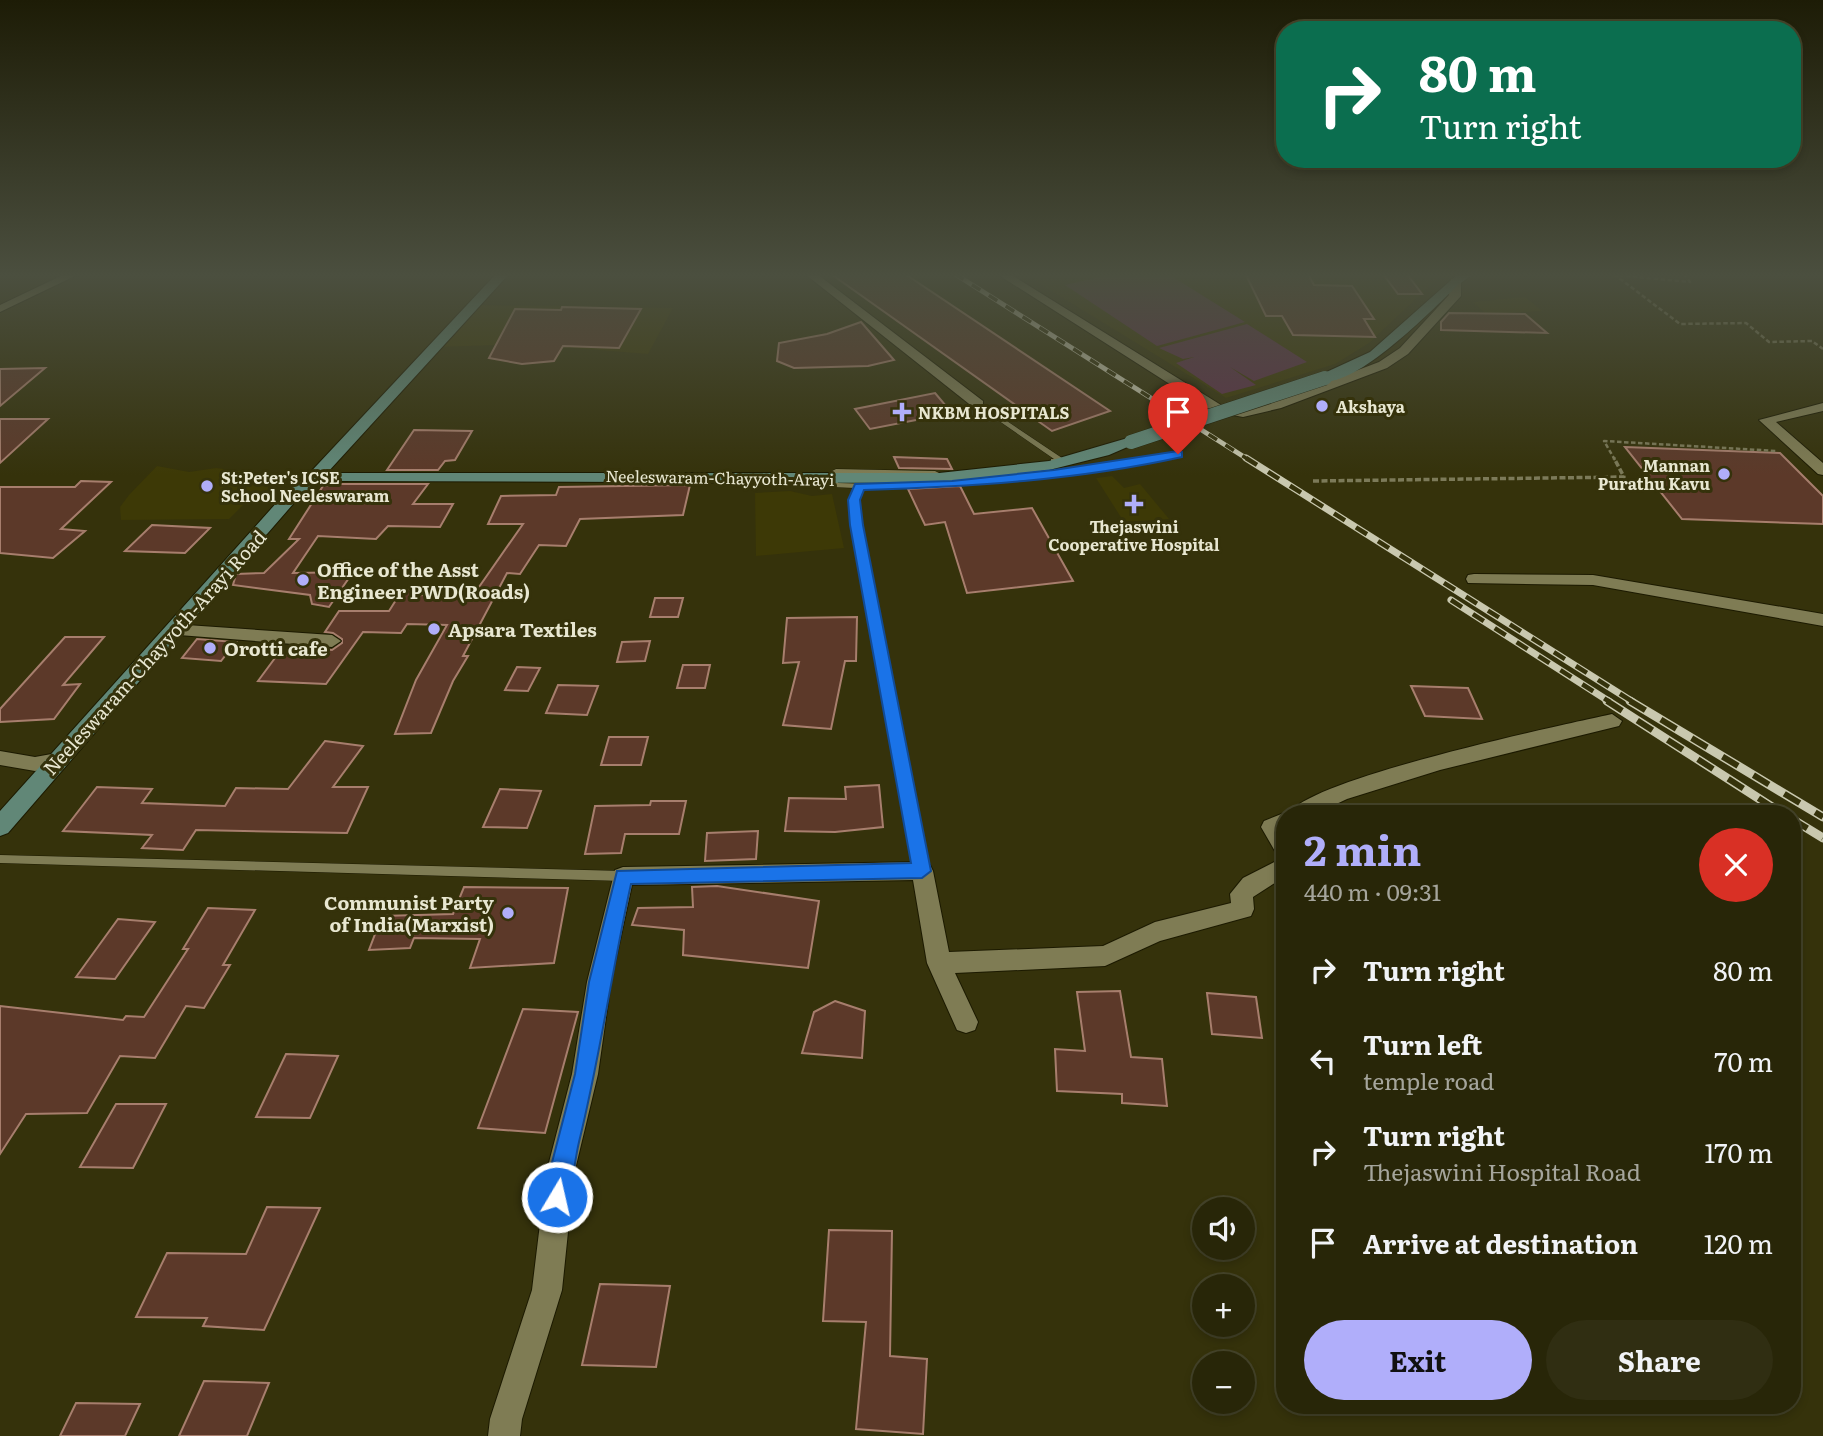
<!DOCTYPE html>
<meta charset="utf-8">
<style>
body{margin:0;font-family:Literata,serif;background:#302e12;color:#f1f3f6;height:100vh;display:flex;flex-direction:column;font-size:26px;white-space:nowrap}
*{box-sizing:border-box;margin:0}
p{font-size:23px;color:#a5a59c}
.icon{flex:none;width:38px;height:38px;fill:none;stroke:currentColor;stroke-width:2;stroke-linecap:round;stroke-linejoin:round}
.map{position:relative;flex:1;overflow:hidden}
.drawer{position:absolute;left:1276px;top:805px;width:525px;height:609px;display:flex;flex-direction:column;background:#282608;border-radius:28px;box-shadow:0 4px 10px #0003,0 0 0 2px #444329}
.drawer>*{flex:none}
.hud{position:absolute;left:1276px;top:21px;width:525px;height:147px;border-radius:28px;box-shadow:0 4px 10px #0003,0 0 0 2px #444329;background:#0b6e4f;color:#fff;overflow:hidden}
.tools{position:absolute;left:1192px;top:1197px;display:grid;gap:14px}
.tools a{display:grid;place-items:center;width:63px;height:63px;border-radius:50%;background:#282608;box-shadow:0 4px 10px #0003,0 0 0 2px #444329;font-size:35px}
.pin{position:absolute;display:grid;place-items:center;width:60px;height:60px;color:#fff;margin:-72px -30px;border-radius:50% 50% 50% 0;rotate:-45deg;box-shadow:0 0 7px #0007}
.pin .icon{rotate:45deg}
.me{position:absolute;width:77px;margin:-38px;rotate:9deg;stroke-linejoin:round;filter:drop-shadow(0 0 5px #0008)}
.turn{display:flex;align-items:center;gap:24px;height:147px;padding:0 28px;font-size:32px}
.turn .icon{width:91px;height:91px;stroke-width:2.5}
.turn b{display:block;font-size:49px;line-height:60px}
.round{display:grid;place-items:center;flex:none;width:74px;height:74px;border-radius:37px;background:#302e12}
.summary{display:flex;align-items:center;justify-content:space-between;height:119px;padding:0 28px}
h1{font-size:42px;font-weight:700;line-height:52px;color:#b0aefa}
.button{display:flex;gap:14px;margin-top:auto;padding:14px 28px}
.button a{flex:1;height:80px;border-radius:42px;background:#b0aefa;color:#111;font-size:28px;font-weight:700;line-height:80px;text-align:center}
.button a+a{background:#302e12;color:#f1f3f6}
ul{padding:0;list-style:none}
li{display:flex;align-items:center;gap:21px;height:91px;padding:0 28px}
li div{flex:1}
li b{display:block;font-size:26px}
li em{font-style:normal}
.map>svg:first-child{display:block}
</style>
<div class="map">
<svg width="1823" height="1436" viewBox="0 0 1823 1436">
<rect width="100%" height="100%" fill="#35320b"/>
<g fill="#3d3906">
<path d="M1024,274H1442L1369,343L1335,364L1226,398Z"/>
<path d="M1525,297L1542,311L1486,314L1473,302Z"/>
<path d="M475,305L673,308L648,354L525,344L437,347Z"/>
<path d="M157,466L189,472L216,468L285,477L261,501L244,504L229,519L121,520L120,507L129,495Z"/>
<path d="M1112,476L1124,488L1140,484L1169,519L1124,522L1096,478Z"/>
<path d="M790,491L812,496L832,494L844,548L756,556L755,493Z"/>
</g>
<g fill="#5c314a">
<path d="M1113,274H1168L1245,322L1157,346L1065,285Z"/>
<path d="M1247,324L1307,362L1254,381L1230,367L1256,385L1222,394L1176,363L1194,357L1183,359L1159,348Z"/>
</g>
<g fill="#5c3929" stroke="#a77e6d" stroke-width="2">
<path d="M831,274H905L1110,411L1052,431Z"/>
<path d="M1308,274L1314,285L1352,286L1374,319H1364L1375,337L1293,335L1282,316H1266L1246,275Z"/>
<path d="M1383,274H1407L1422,294H1398Z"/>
<path d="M562,307L641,309L619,348L563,346L554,361L522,364L489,358L515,309L561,310Z"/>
<path d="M1449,313L1525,314L1547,333L1441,330V322Z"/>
<path d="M861,322L894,360L868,366L794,368L777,361L779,343L827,334Z"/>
<path d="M45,368L0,406V369Z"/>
<path d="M935,393L952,413L870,429L855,409Z"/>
<path d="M0,419H48L0,463Z"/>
<path d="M414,430L472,431L455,460L445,461L438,470H387Z"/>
<path d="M1625,447L1780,453L1823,496V524L1682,519Z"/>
<path d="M894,457L947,459L952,469L899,468Z"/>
<path d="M81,481L111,482L61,529L85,531L53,558L0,553V487H75Z"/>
<path d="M339,484H428L413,504H453L440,527L388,526L376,539L318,536L293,573L353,572L329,607L312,604L310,595L233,585L236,574L264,573L299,539H289L323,486Z"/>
<path d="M690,485L683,515L580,519L566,546L539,545L520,574L507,573L463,656H468L453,681L431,733L395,734L416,680L447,625L407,624L401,633L363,632L326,684L258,681L278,654L310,656L315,648L332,650L342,643V639L333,633L325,632L339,611H389L403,589L424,590L421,595L472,597L523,524H488L501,496L556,495L559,487Z"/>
<path d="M960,486L974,514L1032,508L1073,581L967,593L945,522L925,525L908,489Z"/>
<path d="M152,525L210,528L185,553L125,551Z"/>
<path d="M655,598H683L678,617H650Z"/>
<path d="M857,617L856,661H845L831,729L783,725L799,662L783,663L787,618Z"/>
<path d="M65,637H104L63,685L80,684L54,719L0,722V709Z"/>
<path d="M197,639L236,642L221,661L182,658Z"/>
<path d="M650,641L645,661L617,662L622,642Z"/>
<path d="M683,665H710L705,688H677Z"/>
<path d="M517,667L540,668L528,691L505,690Z"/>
<path d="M558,685L598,686L587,715L546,713Z"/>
<path d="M1411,686L1468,688L1482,719L1425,716Z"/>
<path d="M609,737H648L641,765H601Z"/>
<path d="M325,741L363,746L333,787H368L347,833L196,830L183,850L142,848L152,835L63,831L97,787L152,789L142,803L225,806L236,788L288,789Z"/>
<path d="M879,785L883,827L835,832L785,831L789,798L846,799L845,787Z"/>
<path d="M500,789L541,791L527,828L483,827Z"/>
<path d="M651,801H686L679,834H625L621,853L585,854L595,806L650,805Z"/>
<path d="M758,831L756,859L705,861L707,833Z"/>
<path d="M717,886L819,901L808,968L683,955L684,930L632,925L638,908L693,907L692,887Z"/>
<path d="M464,887L568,888L554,963L470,968L480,939L414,938L410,948L369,950L382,916L453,914Z"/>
<path d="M208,908L255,910L223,965H230L204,1008L186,1006L155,1058L120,1056L87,1113L26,1114L0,1154V1006L123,1020L126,1016L144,1017L188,949H183Z"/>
<path d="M118,919L155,922L115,979L76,977Z"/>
<path d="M1120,991L1131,1057L1162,1059L1167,1106L1122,1103V1094L1057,1091L1055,1049L1085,1051L1077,992Z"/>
<path d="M1207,993L1256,997L1262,1038L1212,1034Z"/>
<path d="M835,1001L865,1011L862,1058L802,1053L814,1012Z"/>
<path d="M523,1009L578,1012L545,1133L478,1128Z"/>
<path d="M286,1054L338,1056L310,1118L256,1117Z"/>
<path d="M116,1104H166L133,1168L80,1167Z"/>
<path d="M267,1207L320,1208L264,1330L203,1326L207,1318L136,1317L167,1253L246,1254Z"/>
<path d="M829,1230L892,1231L890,1356L927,1359L923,1434L856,1429L866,1322L823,1321Z"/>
<path d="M600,1284L670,1286L656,1367L582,1365Z"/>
<path d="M204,1381L269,1383L247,1436H179Z"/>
<path d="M76,1403L140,1404L125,1436H60Z"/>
</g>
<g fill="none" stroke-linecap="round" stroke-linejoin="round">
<g stroke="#1c1a00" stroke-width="1">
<g id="service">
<path d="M976,403H980L1065,460L1061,462L1051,463V459H1054L976,405Z"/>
<path d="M1178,452L1182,454L1181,456C1076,477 968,485 862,488L858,500L861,525L928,871L926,874L922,875L918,874L853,525L850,500L855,488L831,487L832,471L836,469L935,471L939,473L935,475L839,473L838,483C949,487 1069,470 1178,452Z"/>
<path d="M0,855L623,871L627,873L629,876L627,879L623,881L0,863Z"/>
</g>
</g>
<g stroke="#1c1a00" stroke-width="2">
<g id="minor">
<path d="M65,274H79L0,312V305Z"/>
<path d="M805,274H817L983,401V407H973Z"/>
<path d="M997,274H1010L1221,405L1243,409L1277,401L1379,362L1400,348L1449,295L1451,279L1461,281V296L1408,354L1387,368L1281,408L1243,417L1212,411Z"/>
<path d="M1823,403V411L1776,422L1823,463V475L1818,474L1759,420Z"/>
<path d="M1474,574L1593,575L1823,614V626L1593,585L1468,583L1466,579L1468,575Z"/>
<path d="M172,624L332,635L341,641L332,647L166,634L163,630Z"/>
<path d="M1612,714L1622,721L1619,726L1440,770L1347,799L1315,814H1289C1307,779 1562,725 1612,714Z"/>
<path d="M0,751L35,757L57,753L64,755L67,760L64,765L35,771L0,765Z"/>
<path d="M1284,813L1287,814H1284V856L1276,853L1261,827L1264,821Z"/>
<path d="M1284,857V877L1253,897L1254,909L1251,916L1160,941L1105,966L955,973L978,1022L975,1030L966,1033L957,1030L927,963L913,880L632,885L611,982L598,1074L574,1174L562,1290L522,1419L520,1436H488L490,1419L532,1290L546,1174L572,1074L587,982L615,870L623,867L922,862L930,865L933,871L949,952L1103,946L1155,922L1231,903L1230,894L1243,878Z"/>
</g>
</g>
<g stroke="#1c1a00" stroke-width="2">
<g id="secondary">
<path d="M496,274H509L327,473H939L1049,461L1131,437L1139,442L1109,455L1049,470L939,483L339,481L316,485L300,496L8,833L0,836V811L288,490L305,478Z"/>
<path d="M1458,274H1474L1459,284C1434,308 1356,389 1320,381V375L1370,352Z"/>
</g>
</g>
<g stroke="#7c7a59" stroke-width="2.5" stroke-dasharray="4.5 2.5" stroke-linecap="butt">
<path d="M1684,274L1690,282L1615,275L1680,324L1746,323L1769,342L1812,341L1823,349"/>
<path d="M1615,460L1604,441L1777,451"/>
</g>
<path stroke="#7c7a59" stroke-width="3.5" stroke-dasharray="6 2.5" stroke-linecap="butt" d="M1313,481L1624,477L1614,458"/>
<use href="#service" fill="#7f7c54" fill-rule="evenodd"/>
<use href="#minor" fill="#7f7c54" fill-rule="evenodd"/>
<use href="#secondary" fill="#618777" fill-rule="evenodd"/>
<g stroke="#c9c8af" stroke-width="5">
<path id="rail-far2" d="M955,274L1249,460"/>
</g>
<g stroke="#c9c8af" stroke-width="7">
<g id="rail-far1">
<path d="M1246,458L1633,702"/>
<path d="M1451,600L1610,702"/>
</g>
</g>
<g stroke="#c9c8af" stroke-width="9">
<g id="rail">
<path d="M1607,701L1783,814"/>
<path d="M1630,701L1823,817"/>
<path d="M1792,819L1823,838"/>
</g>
</g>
<use href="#rail-far2" stroke="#35320b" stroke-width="3.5" stroke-dasharray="10" stroke-linecap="butt"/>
<use href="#rail-far1" stroke="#35320b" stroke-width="4.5" stroke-dasharray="13" stroke-linecap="butt"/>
<use href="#rail" stroke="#35320b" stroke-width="6" stroke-dasharray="18" stroke-linecap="butt"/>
<g stroke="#1c1a00" stroke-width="15" stroke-linecap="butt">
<path id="secondary-bridge" d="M1131,442L1325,378"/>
</g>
<use href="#secondary-bridge" stroke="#618777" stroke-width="14"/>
</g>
<linearGradient id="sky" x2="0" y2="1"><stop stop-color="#1d1c06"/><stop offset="0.58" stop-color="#4b4f3f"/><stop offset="1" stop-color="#4b4f3f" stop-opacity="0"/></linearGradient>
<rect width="1823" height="475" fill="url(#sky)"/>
<path fill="#1a73e8" stroke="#114b97" stroke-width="2" d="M1178,451L1182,452V457C1078,480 970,487 864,490L860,500L863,525L931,871L922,878L631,884C612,970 600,1057 579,1142C574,1163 573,1187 566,1205L557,1209L549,1205L546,1197L549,1174L575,1074L589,982L617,871L911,863L850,525L848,500L855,484L952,481L1054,470Z"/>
<g fill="#b0aefa" stroke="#35320b" stroke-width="2.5">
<circle cx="1322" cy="406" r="7"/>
<path d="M898.5 401.5h7v7h7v7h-7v7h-7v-7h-7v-7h7z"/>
<circle cx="1724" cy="474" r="7"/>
<circle cx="207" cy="486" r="7"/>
<path d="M1130.5 493.5h7v7h7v7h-7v7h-7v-7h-7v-7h7z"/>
<circle cx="303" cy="580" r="7"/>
<circle cx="434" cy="629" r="7"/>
<circle cx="210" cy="648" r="7"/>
<circle cx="508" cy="913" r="7"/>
</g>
<g text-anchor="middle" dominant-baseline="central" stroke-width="6" stroke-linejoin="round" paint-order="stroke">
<g font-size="16" font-weight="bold" fill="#e8e7d1" stroke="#35320b" text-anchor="start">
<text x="1336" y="406">Akshaya</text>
<text x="918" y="412">NKBM HOSPITALS</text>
<text x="1710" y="465" text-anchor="end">Mannan<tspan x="1710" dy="18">Purathu Kavu</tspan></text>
<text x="221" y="477">St:Peter's ICSE<tspan x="221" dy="18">School Neeleswaram</tspan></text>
<text x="1134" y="526" text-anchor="middle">Thejaswini<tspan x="1134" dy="18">Cooperative Hospital</tspan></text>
</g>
<g font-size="16" fill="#e8e7d1" stroke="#35320b">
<text transform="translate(720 477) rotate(1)">Neeleswaram-Chayyoth-Arayi</text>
</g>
<g font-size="19" font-weight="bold" fill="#e8e7d1" stroke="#35320b" text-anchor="start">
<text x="317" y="569">Office of the Asst<tspan x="317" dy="22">Engineer PWD(Roads)</tspan></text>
<text x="448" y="629">Apsara Textiles</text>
<text x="224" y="648">Orotti cafe</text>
<text x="494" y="902" text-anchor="end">Communist Party<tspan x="494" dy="22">of India(Marxist)</tspan></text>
</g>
<g font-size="19" fill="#e8e7d1" stroke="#35320b">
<text transform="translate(154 652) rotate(-48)">Neeleswaram-Chayyoth-Arayi Road</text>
</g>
</g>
</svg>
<div class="tools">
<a><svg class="icon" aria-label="sound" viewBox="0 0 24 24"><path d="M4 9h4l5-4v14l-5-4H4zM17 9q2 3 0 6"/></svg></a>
<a>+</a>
<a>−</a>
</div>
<div class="pin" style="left:1178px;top:454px;background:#d93025"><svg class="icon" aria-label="arrive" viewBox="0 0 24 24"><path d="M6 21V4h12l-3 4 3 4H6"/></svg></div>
<svg class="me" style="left:557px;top:1197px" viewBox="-20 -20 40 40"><circle r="17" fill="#1a73e8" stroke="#fff" stroke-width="3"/><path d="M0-11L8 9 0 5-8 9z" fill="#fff"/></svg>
<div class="hud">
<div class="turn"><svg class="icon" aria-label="right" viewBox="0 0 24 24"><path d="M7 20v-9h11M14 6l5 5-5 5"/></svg><div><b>80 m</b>Turn right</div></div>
</div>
<section class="drawer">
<div class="summary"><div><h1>2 min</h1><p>440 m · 09:31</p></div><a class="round" style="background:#d93025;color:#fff"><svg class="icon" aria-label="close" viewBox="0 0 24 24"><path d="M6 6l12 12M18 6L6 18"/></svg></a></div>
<ul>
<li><svg class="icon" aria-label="right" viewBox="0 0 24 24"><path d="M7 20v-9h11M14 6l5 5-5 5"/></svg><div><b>Turn right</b></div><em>80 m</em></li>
<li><svg class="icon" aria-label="left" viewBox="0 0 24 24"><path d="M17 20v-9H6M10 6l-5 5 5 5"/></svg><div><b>Turn left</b><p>temple road</p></div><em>70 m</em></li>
<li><svg class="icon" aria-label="right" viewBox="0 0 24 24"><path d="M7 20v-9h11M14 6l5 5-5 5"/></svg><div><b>Turn right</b><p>Thejaswini Hospital Road</p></div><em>170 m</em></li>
<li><svg class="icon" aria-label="arrive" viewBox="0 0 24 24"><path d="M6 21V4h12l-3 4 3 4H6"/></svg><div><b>Arrive at destination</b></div><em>120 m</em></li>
</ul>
<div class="button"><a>Exit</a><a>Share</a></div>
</section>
</div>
